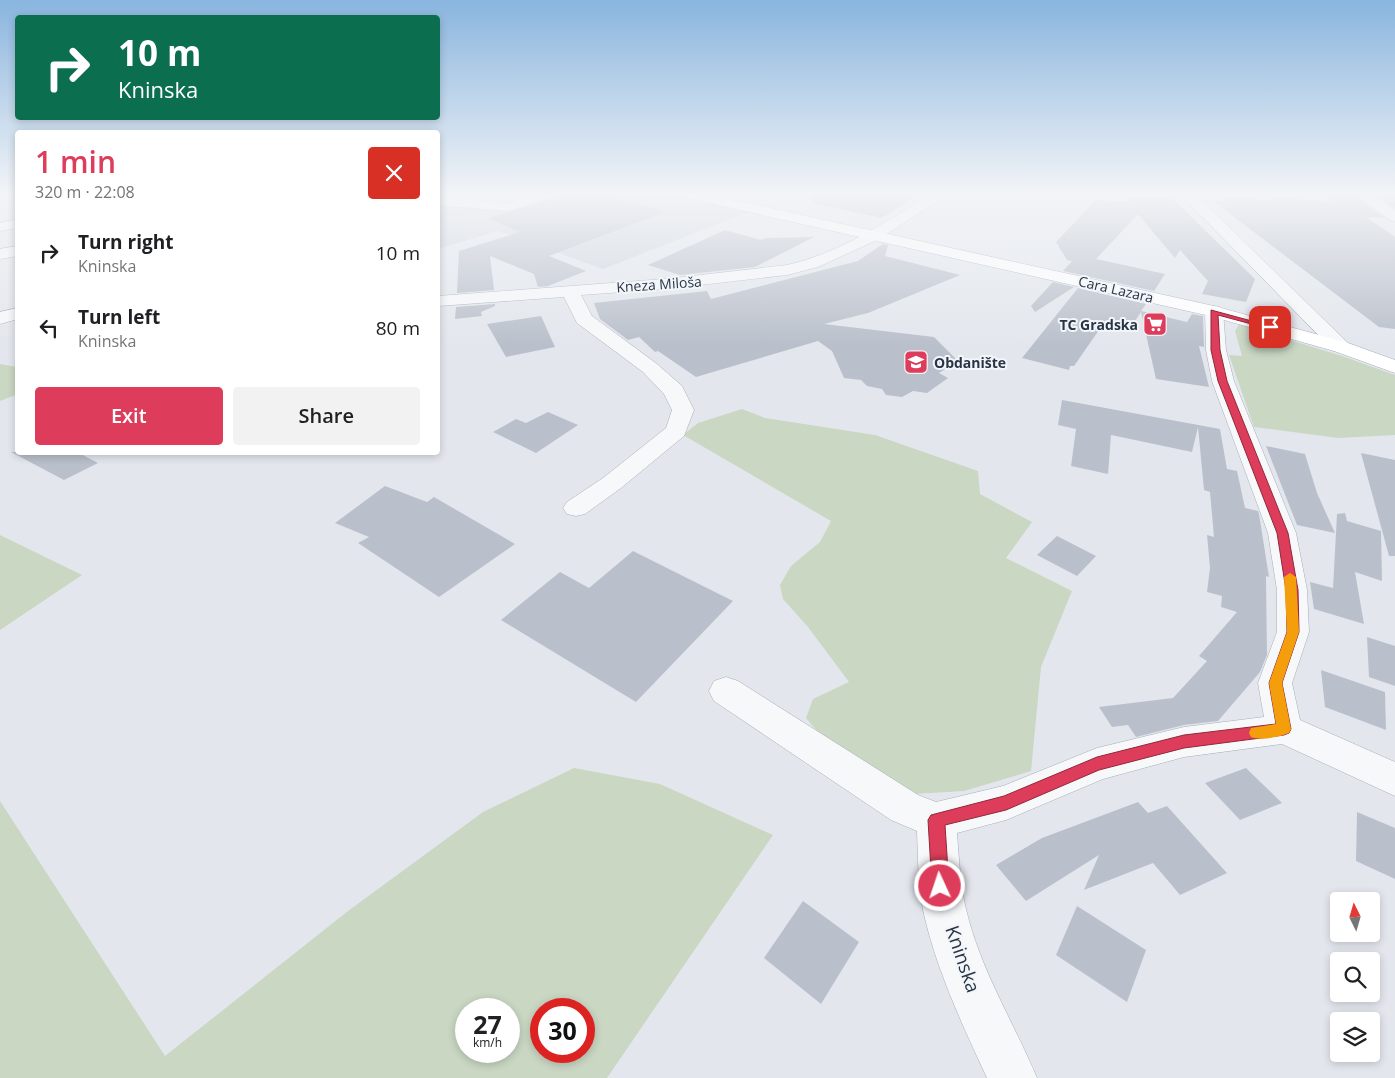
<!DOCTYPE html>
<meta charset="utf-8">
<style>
body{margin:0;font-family:"Open Sans",sans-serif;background:#f2f2f2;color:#202124;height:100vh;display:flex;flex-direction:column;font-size:19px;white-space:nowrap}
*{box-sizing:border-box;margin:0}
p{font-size:16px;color:#757577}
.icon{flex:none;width:28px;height:28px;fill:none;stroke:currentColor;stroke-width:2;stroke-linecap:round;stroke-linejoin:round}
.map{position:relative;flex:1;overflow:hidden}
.panel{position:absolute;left:15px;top:130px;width:425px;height:325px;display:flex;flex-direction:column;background:#fff;border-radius:5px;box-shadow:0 2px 8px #0003}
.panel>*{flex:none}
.hud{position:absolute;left:15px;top:15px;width:425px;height:105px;border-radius:5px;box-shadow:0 2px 8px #0003;background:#0b6e4f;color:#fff;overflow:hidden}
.needle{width:32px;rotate:355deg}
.fabs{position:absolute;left:1330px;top:892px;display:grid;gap:10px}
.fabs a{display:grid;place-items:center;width:50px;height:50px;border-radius:5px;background:#fff;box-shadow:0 2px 8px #0003;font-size:25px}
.speed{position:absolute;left:455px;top:998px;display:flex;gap:10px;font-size:25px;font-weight:700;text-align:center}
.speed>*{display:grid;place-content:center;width:65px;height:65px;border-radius:50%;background:#fff;box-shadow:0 2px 8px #0003;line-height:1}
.speed small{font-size:12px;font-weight:400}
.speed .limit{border:8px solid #d22;background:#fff;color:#111}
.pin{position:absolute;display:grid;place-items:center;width:42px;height:42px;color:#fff;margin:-21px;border-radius:10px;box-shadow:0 2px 8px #0006}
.me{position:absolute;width:55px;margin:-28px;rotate:357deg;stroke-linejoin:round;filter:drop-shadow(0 0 4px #0008)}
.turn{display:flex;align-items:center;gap:18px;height:105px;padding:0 20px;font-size:22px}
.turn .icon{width:65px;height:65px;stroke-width:2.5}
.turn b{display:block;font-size:35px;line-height:42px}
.round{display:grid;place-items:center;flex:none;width:52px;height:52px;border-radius:5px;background:#f2f2f2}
.summary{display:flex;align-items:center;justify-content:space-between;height:85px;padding:0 20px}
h1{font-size:30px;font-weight:600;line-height:38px;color:#dd3d5a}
.primary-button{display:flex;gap:10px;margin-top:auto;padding:10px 20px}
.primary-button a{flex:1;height:58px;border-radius:5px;background:#dd3d5a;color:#fff;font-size:20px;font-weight:600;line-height:58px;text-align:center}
.primary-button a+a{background:#f2f2f2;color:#202124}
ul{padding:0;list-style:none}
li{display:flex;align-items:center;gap:15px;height:75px;padding:0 20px}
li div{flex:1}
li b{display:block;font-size:19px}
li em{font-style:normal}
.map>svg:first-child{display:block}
.built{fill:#d1d6df}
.green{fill:#c9d7c3;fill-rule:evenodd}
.building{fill:#bac0cb}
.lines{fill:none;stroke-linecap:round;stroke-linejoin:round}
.street-casing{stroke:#a7aeb8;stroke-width:1}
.primary-casing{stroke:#a1acba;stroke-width:1}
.street{fill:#f7f8fa;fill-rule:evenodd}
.primary{fill:#fff;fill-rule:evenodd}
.route{fill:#dd3d5a;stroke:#90283a}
.slow{fill:#f59e0b}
.labels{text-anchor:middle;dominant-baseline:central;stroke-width:4;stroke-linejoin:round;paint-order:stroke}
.far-street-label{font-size:14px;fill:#293547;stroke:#f3f6f9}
.far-poi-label{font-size:14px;font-weight:bold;fill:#293547;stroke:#f3f6f9;text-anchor:end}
.near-street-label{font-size:19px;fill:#293547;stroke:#f3f6f9}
</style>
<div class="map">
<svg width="1395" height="1078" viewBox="0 0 1395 1078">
<rect width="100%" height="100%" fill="#e3e7ed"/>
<path class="built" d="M554 194H677L748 212 603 269 498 231 438 249V204L487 208Z"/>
<g class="green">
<path d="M1239 324 1342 356 1395 375V435L1338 438 1254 427 1229 355 1242 356 1235 331Z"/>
<path d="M0 364 17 367 18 394 0 401Z"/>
<path d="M742 409 765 418 875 435 978 471 980 494 1032 522 1006 558 1072 591 1041 667 1031 771 964 791 913 794 822 737 806 718 813 699 849 682 808 627 783 599 780 585 791 566 820 542 831 521 683 435 698 423Z"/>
<path d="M0 535 82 575 0 630Z"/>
<path d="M574 768 660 784 773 835 607 1078H0V801L165 1056 348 911 483 812ZM466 1009H509V1051H466ZM541 1009H584V1051H541Z"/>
</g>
<g class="building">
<path d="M562 194H604L665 212 549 256 586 271 548 286 538 287 534 274 490 256 494 290 457 293 459 251 520 232 488 218 554 199Z"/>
<path d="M813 194H920L882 218 812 203Z"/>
<path d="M1325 194H1353L1384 218 1366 217 1395 237V329L1379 327 1213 201H1227L1223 198 1273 200 1271 198 1334 201Z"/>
<path d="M1374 194H1395V208Z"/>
<path d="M1126 197 1173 199 1255 279 1246 302 1202 294 1208 281 1180 250 1175 258 1138 214 1096 259 1165 274 1154 291 1063 271 1072 261 1067 260 1056 242 1096 200 1130 202Z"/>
<path d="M725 230 761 240 766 238 814 237 755 267 680 275 648 265Z"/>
<path d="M883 244 888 245 885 256 960 275 868 313 824 324 934 337 958 361 939 373 948 378 927 393 913 391 902 397 886 395 882 389 867 386 861 380 844 378 832 351 818 341 696 377 658 351 655 352 639 337 628 340 600 319 594 303 707 291 711 299 858 261Z"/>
<path d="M1053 282 1074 287 1035 312 1031 306Z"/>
<path d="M1078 288 1146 304 1141 311 1187 322 1192 314 1203 316 1204 347 1199 346 1209 387 1156 379 1141 312 1131 327 1106 320 1074 366H1070L1069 370 1022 358Z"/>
<path d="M495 304V306L481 312 482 316 455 319 456 307Z"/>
<path d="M541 316 555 347 506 357 487 324Z"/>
<path d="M1062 400 1220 429 1227 469 1237 471 1245 508 1258 511 1259 514 1269 577 1266 576 1267 655 1260 672 1218 721 1184 725 1136 737 1128 725 1112 727 1099 707 1173 698 1207 661 1199 656 1237 612 1221 607 1222 596 1207 592 1210 568 1207 535 1214 537 1210 492 1204 490 1198 427 1192 452 1111 435 1108 474 1071 466 1076 429 1058 425Z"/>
<path d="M548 412 578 425 536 453 493 432 516 419 526 423Z"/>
<path d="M1266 446 1305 454 1317 493 1335 533 1297 525Z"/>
<path d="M11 452H77L98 463 64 480Z"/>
<path d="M1361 453 1395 460V556H1389Z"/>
<path d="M385 486 427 502 434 497 515 544 439 597 358 543 369 537 335 523Z"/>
<path d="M1345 513 1347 521 1381 531 1382 581 1355 572 1364 624 1314 609 1310 582 1333 588 1337 514Z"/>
<path d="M1057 536 1096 556 1077 576 1037 555Z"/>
<path d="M633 551 733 601 636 702 501 620 560 572 589 588Z"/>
<path d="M1367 637 1395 646V686L1369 677Z"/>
<path d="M1321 670 1385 692 1386 730 1325 707Z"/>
<path d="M1246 768 1282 803 1240 820 1205 783Z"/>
<path d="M1138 802 1148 813 1167 806 1227 873 1180 895 1153 863 1084 890 1099 855 1026 901 996 865 1042 838Z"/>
<path d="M1357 812 1395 828V879L1356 861Z"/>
<path d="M803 901 859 942 821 1004 764 958Z"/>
<path d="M1077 906 1146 950 1127 1002 1056 955Z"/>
</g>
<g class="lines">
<g class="street-casing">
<g id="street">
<path d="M534 194H555L553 197 508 211 438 205V197L507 203Z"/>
<path d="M932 194H948L879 239 818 267 787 275 665 289 581 295 592 316 657 364 682 386 694 410 684 436 621 488 585 514 576 516 567 514 563 508 567 502 603 478 666 428 672 410 664 394 643 372 577 323 564 297 438 306V296L665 279 787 265C840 253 886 222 932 194Z"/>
<path d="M1180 194H1195L1348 343 1351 347 1348 351H1334Z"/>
<path d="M1355 194H1371L1395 210V221L1390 220Z"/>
<path d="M18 219V228L0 231V223Z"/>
<path d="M18 246V256L0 259V249Z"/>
<path d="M1214 306 1220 307 1223 311 1226 350 1234 381 1296 533 1307 590 1309 632 1292 683 1300 720 1395 762V796L1282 744 1184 757 1103 779 1006 820 957 833C959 858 960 884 966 909 980 969 1013 1021 1037 1078H987C962 1024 936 969 923 910 918 884 918 858 917 831L891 820 714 701 709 691 714 681 726 677 738 681 918 795 936 802 1003 786 1097 748 1184 727 1264 717 1258 683 1277 632V590L1268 533 1212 381 1206 350 1205 311 1208 307Z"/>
<path d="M18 308V319L0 324V312Z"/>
</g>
</g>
<g class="primary-casing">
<path id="primary" d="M680 194H706L1214 306 1348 343 1395 360V373L1334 351 1210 316 687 198Z"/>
</g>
<use href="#street" class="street"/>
<use href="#primary" class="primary"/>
</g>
<linearGradient id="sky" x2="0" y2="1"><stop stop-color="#89b5de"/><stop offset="0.56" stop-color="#f2f4f7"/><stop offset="1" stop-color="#f2f4f7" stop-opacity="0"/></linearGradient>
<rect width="1395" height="345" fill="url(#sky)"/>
<path class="route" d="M1211 310 1274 327 1270 329 1218 315 1220 350 1227 381 1288 533 1298 590 1299 632 1282 683 1291 729 1289 733 1284 735 1184 748 1099 770 1006 810 945 825 949 886 946 892 940 894 934 892 932 886 928 820 931 815 1004 796 1097 757 1184 735 1276 724 1269 683 1287 632 1286 590 1277 533 1218 381 1211 350Z"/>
<path class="slow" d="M1290 573 1296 577 1299 632 1282 683 1291 729 1289 733C1279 737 1261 741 1251 737L1249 733 1251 728 1276 724 1269 683 1287 632 1284 577Z"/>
<defs>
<g id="supermarket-square" transform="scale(1.25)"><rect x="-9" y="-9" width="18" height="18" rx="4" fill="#dd3d5a" stroke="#f3f6f9"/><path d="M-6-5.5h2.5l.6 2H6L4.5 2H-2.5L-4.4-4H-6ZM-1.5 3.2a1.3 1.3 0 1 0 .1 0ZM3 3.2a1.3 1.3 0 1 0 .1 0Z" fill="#fff"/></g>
<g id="school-square" transform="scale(1.25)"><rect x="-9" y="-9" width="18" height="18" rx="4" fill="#dd3d5a" stroke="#f3f6f9"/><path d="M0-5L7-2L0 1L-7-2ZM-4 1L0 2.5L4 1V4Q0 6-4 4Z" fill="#fff"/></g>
</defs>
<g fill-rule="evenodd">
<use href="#supermarket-square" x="1155" y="324"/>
<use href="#school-square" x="916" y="362"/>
</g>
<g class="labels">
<g class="far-street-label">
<text transform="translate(659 284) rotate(-4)">Kneza Miloša</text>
<text transform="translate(1116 289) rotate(13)">Cara Lazara</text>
</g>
<g class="far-poi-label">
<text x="1138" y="324">TC Gradska</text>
<text x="934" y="362" text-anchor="start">Obdanište</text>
</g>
<g class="near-street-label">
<text transform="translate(963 959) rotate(71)">Kninska</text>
</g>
</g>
</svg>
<div class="fabs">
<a><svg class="needle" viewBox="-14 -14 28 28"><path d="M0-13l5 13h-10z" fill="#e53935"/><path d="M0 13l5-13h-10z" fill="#757577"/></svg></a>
<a><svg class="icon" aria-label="search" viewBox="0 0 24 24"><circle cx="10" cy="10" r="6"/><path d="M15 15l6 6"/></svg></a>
<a><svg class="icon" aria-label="layers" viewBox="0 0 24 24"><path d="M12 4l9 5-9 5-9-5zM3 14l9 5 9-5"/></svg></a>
</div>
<div class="speed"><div>27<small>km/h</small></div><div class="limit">30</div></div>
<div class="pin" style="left:1270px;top:327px;background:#d93025"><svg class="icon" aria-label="arrive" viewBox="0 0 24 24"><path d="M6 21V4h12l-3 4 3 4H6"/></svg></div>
<svg class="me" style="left:940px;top:886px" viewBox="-20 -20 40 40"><circle r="17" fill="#dd3d5a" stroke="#fff" stroke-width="3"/><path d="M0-11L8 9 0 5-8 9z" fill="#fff"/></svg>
<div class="hud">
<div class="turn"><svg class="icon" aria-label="right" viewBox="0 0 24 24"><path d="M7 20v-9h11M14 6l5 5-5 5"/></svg><div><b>10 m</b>Kninska</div></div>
</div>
<section class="panel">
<div class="summary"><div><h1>1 min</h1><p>320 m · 22:08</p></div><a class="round" style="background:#d93025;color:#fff"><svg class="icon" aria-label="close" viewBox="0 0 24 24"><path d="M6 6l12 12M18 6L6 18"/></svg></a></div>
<ul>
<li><svg class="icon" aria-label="right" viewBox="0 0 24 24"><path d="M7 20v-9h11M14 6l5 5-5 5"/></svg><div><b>Turn right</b><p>Kninska</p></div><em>10 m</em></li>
<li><svg class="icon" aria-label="left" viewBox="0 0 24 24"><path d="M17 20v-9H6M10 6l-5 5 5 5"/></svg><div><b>Turn left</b><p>Kninska</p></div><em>80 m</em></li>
</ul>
<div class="primary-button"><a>Exit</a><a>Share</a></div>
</section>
</div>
